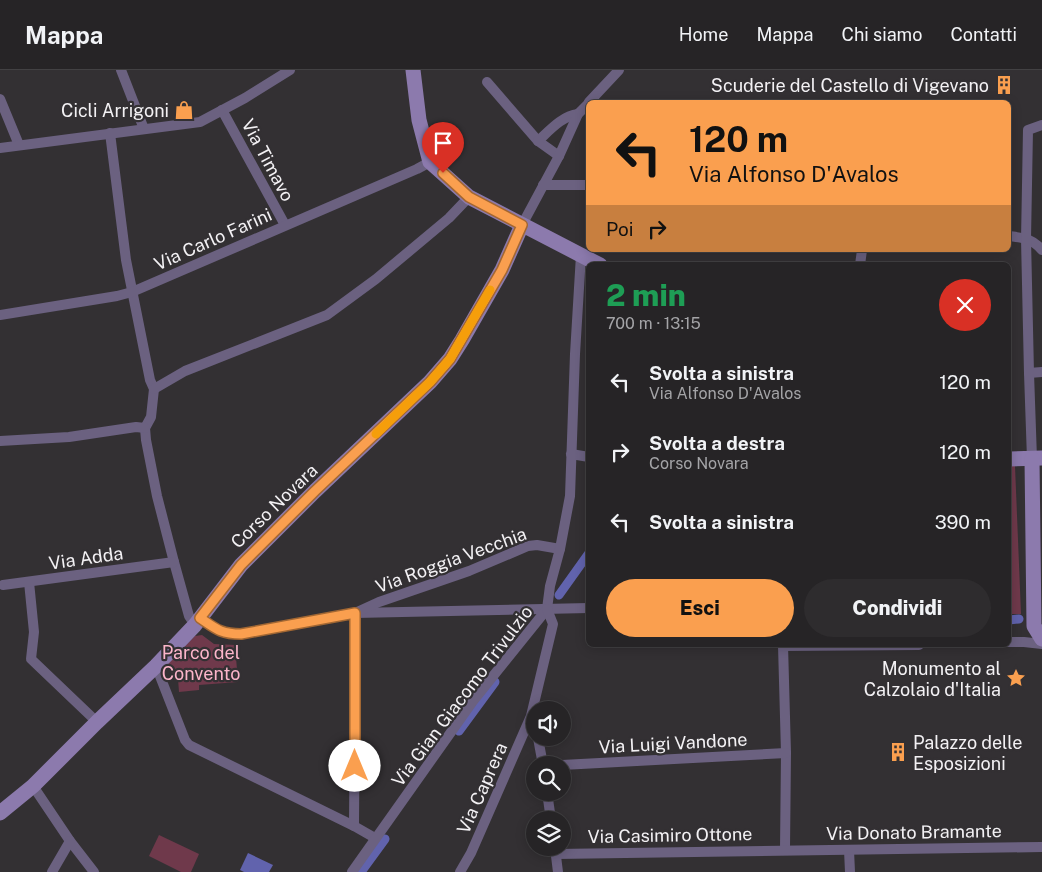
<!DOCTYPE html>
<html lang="it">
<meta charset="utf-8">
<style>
body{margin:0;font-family:"Public Sans",sans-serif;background:#2e2c2e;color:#f1f3f6;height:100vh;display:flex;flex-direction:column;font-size:19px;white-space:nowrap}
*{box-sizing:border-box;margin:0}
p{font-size:16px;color:#a4a4a7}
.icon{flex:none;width:28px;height:28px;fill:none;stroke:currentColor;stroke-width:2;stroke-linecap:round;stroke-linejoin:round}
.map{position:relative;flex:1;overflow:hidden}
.sheet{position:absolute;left:586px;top:192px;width:425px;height:385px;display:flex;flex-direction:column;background:#262426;border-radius:8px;box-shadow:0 2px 12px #0003,0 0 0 1px #424143}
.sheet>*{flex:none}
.hud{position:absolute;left:586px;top:30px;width:425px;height:152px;border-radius:8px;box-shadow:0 2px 12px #0003,0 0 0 1px #424143;background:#fa9f4f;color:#111;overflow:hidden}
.tools{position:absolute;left:526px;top:631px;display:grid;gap:10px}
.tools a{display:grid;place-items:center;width:45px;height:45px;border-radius:50%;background:#262426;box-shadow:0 2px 12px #0003,0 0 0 1px #424143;font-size:25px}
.pin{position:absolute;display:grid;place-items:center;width:42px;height:42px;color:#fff;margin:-51px -21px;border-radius:50% 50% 50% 0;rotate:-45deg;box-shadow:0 0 5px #0007}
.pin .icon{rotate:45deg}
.me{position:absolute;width:55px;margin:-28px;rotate:0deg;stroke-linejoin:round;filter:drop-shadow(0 0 4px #0008)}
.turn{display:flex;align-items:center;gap:18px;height:105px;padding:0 20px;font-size:22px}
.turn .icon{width:65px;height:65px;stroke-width:2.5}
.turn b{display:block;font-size:35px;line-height:42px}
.then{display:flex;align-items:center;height:48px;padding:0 20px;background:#0003;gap:10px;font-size:19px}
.round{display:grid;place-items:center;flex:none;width:52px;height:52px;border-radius:26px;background:#2e2c2e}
.summary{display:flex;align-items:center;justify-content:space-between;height:85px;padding:0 20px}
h1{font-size:30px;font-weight:800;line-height:38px;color:#1e9e55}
.cta{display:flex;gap:10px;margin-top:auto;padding:10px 20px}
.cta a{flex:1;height:58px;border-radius:30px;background:#fa9f4f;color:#111;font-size:20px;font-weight:800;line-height:58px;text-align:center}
.cta a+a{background:#2e2c2e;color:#f1f3f6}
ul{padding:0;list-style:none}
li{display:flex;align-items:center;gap:15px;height:70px;padding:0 20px}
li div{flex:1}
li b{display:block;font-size:19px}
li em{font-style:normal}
header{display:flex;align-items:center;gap:30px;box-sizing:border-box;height:70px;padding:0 25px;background:#262426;border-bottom:1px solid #424143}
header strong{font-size:24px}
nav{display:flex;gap:28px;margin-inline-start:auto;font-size:18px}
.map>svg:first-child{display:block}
.green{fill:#6f394b}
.water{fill:#6163ad}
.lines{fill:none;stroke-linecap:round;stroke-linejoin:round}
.canal{stroke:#6163ad;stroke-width:9}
.street{stroke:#6b6180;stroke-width:10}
.secondary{stroke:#8c7aad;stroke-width:15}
.route-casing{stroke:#a26733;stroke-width:12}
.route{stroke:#fa9f4f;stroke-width:9}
.slow{stroke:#f59e0b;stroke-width:9}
.labels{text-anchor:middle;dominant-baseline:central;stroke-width:4.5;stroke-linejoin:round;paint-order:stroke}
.poi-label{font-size:18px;fill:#f3f1f4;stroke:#333033;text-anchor:end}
.street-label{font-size:18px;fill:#f3f1f4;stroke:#333033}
.park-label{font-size:18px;fill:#fcb5ca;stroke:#333033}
</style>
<header>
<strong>Mappa</strong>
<nav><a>Home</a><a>Mappa</a><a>Chi siamo</a><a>Contatti</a></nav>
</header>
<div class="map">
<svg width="1042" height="802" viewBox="0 0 1042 802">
<rect width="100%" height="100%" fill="#333033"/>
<g class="green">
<path d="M1009 396H1015L1021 544H1009Z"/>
<path d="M202 565 214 574 235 575 238 612 199 615V620L179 622 178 609 174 607 169 598 165 597 195 566Z"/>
<path d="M159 765 199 784 191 802H181L149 786Z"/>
</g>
<path class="water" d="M248 783 273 795 269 802H244L240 800Z"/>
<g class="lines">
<g class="canal">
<path d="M559 525 589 483"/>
<path d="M1009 550 1019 549"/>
<path d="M459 661 495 612"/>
<path d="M361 802 385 769"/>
</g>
<g class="street">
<path d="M121 0 144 59"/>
<path d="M487 12 538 71 559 86"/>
<path d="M0 29 19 75"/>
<path d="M589 32 619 0"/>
<path d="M222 40 285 155"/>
<path d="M110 63 126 190 150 310 154 319 151 347 145 358 146 370 157 426 174 492 189 546 195 555"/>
<path d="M538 71C550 60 562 46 578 44"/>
<path d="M0 78 200 52 245 28 290 0"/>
<path d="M543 115H589"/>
<path d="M522 155 559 86 578 44 589 33"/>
<path d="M1009 166C1023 168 1032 168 1042 180"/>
<path d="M860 195 862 180"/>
<path d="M0 245 117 226 132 222 417 99 430 92"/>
<path d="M1029 303 1042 302"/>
<path d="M154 319 185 301 327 245 376 209 449 148 469 127"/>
<path d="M0 371 69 367 136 357 145 358"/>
<path d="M571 384 589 387"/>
<path d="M1032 389 1029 303 1026 169 1028 60 1042 55"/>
<path d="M29 512 34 562 31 589 97 652"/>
<path d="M3 515 174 492"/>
<path d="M200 548C215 559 221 564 241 564L355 543 589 538"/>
<path d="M1009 572H1024L1042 574"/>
<path d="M783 575 786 683 785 779"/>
<path d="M783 576 919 575"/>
<path d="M156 596 185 670 189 675 354 756"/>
<path d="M538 668 543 695"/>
<path d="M562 695 786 683"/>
<path d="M33 716 70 771 94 802"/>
<path d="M547 722 551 750"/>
<path d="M375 768 354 756 355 617V543L379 532 469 501 528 476 537 475 560 479"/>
<path d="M555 778 558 802"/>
<path d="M849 780 850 802"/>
<path d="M556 784 1042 777"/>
<path d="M52 802 70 771"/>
<path d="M352 802 473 631 547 539 550 516 560 479 570 426 575 284 581 185"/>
<path d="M460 802 471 783 531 646 553 554 547 539"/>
</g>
<g class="secondary">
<path d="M413 0 419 50 430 92 469 127 600 195"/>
<path d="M1009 389 1042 388"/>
<path d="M1032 389 1034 556 1042 569"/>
<path d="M0 743 33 716 97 652 156 596 195 555 241 495 315 421 430 312 450 289 462 270 502 200 522 155"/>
</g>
</g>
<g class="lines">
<g class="route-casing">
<path id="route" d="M355 696V543L241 564C221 564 216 559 200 548L241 495 315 421 430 312 450 289 502 200 522 155 469 127 443 103"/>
</g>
<use href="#route" class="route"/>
<path class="slow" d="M376 364 430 312 450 289 490 220"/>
</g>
<defs>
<g id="building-bare" transform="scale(1.5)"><path d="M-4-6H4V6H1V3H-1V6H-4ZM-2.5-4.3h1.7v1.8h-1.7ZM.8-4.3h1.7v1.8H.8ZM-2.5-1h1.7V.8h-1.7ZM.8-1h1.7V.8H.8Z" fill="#fa9f4f" stroke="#333033" stroke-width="2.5" paint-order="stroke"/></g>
<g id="shop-bare" transform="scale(1.5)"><path d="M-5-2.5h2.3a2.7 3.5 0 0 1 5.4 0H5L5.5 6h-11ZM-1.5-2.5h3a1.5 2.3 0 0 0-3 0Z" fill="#fa9f4f" stroke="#333033" stroke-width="2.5" paint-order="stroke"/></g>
<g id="sight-bare" transform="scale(1.5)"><path d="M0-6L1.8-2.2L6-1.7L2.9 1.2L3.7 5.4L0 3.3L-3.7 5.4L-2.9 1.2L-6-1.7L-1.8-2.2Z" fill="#fa9f4f" stroke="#333033" stroke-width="2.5" paint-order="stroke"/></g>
</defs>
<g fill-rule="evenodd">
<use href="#building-bare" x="1004" y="15"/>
<use href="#shop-bare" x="184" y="40"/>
<use href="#sight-bare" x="1016" y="608"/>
<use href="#building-bare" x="898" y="682"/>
</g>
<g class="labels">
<g class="poi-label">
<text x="989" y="15">Scuderie del Castello di Vigevano</text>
<text x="169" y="40">Cicli Arrigoni</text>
<text x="1001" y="598">Monumento al<tspan x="1001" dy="21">Calzolaio d'Italia</tspan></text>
<text x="913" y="672" text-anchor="start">Palazzo delle<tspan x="913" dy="21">Esposizioni</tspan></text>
</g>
<g class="street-label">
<text transform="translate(268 90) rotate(62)">Via Timavo</text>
<text transform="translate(213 169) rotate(-24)">Via Carlo Farini</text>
<text transform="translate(274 436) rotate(-44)">Corso Novara</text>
<text transform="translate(86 488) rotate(-8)">Via Adda</text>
<text transform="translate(451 490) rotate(-20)">Via Roggia Vecchia</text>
<text transform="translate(462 626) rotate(-53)">Via Gian Giacomo Trivulzio</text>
<text transform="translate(673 673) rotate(-3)">Via Luigi Vandone</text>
<text transform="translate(482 718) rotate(-66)">Via Caprera</text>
<text transform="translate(914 762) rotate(-1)">Via Donato Bramante</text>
<text transform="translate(670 765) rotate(-1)">Via Casimiro Ottone</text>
</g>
<g class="park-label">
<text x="201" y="582">Parco del<tspan x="201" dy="21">Convento</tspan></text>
</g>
</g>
</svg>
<div class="tools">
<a><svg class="icon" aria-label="sound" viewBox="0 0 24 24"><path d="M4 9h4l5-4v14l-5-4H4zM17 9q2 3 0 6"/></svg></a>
<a><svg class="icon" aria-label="search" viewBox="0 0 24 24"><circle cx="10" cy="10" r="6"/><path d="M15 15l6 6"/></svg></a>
<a><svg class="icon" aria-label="layers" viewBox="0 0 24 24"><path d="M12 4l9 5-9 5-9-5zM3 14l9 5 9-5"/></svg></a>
</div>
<div class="pin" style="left:443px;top:103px;background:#d93025"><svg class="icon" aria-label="arrive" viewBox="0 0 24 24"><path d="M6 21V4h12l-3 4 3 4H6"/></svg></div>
<svg class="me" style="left:355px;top:696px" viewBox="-20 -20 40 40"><circle r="19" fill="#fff"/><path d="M0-13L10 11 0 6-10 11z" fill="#fa9f4f"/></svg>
<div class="hud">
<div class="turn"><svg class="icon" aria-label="left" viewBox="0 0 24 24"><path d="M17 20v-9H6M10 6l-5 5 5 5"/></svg><div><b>120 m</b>Via Alfonso D'Avalos</div></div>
<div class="then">Poi<svg class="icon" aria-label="right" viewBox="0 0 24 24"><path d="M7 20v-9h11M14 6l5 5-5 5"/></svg></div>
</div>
<section class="sheet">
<div class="summary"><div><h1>2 min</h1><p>700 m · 13:15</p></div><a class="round" style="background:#d93025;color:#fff"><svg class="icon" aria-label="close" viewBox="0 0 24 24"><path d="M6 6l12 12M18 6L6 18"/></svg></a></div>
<ul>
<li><svg class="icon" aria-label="left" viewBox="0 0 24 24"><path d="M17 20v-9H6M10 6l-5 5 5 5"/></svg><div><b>Svolta a sinistra</b><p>Via Alfonso D'Avalos</p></div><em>120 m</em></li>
<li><svg class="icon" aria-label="right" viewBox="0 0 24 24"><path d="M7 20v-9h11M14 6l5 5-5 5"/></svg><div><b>Svolta a destra</b><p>Corso Novara</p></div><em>120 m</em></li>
<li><svg class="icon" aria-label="left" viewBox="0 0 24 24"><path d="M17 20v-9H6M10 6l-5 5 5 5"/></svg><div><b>Svolta a sinistra</b></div><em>390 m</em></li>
</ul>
<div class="cta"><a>Esci</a><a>Condividi</a></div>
</section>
</div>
